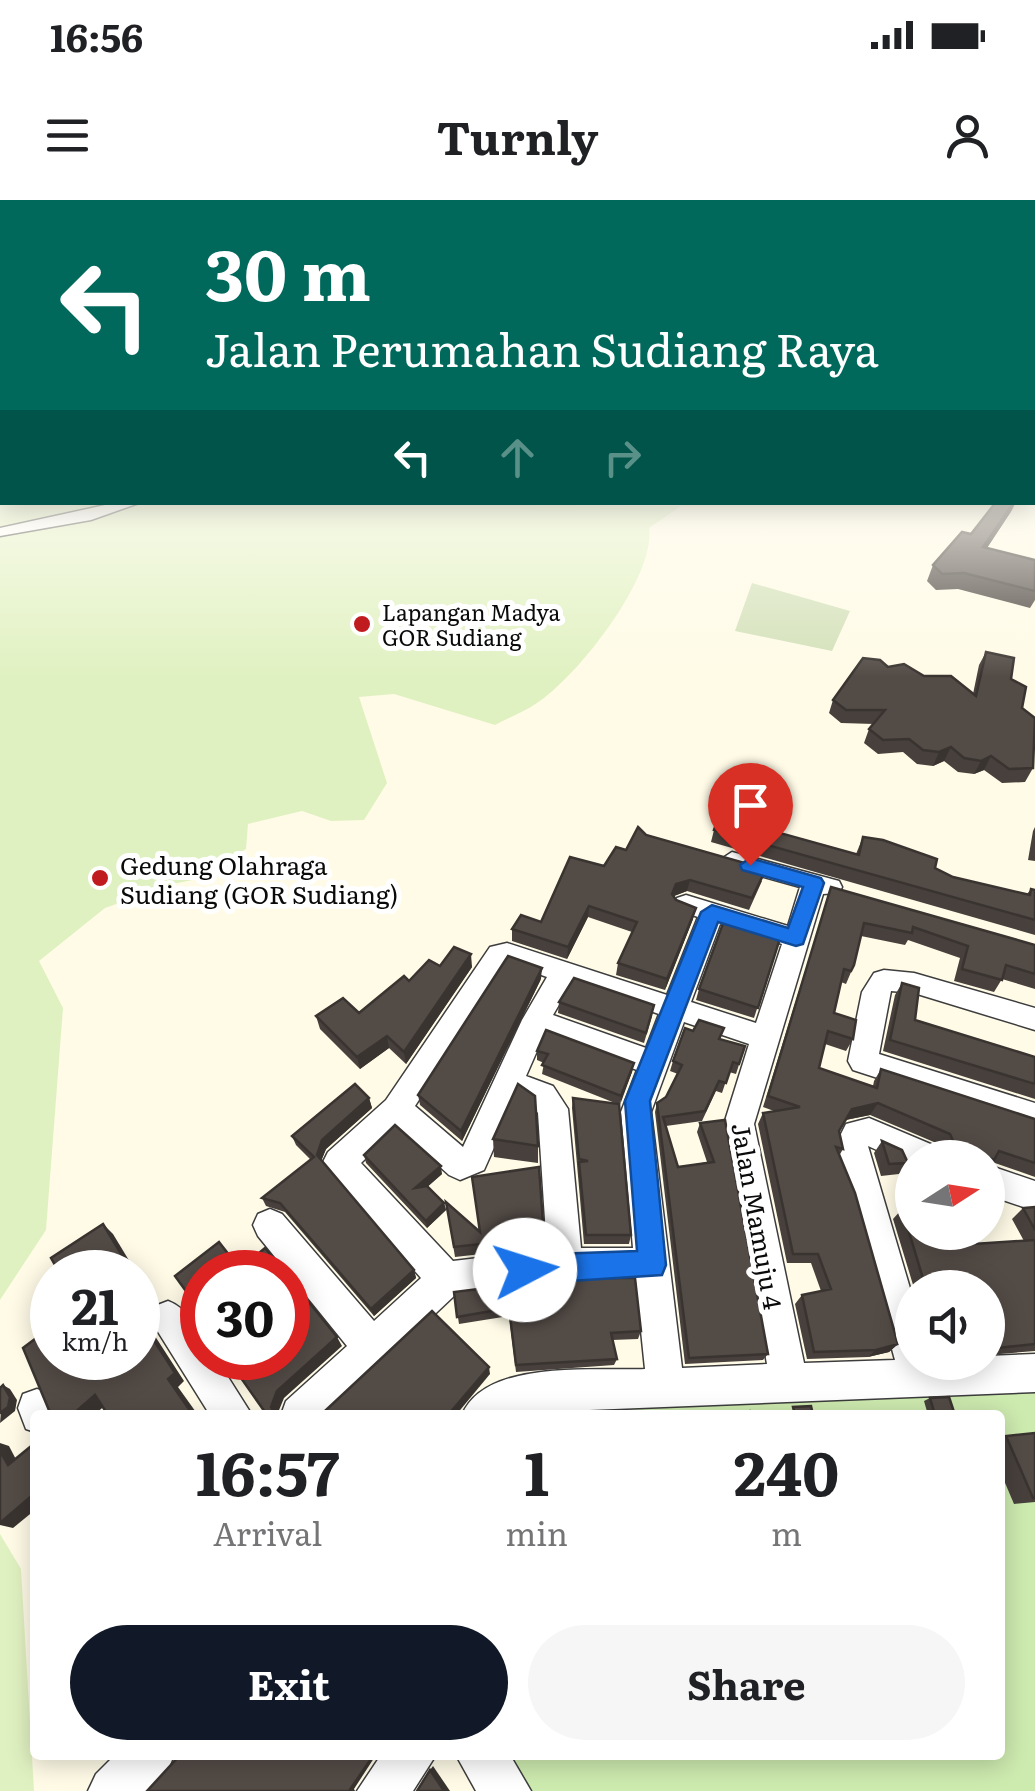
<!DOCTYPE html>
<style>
body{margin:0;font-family:Literata,serif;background:#f6f6f6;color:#202124;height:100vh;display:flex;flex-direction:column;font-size:38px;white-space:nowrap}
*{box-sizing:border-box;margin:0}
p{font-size:32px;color:#757577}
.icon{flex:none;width:55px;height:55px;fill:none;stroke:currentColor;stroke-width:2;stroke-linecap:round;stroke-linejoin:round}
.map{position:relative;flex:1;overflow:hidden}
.sheet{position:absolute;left:30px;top:1210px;width:975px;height:350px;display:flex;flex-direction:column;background:#fff;border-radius:10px;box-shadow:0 5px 25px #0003}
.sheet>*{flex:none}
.guide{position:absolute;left:0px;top:0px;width:1035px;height:305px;box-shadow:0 5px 25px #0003;background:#00695c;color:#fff;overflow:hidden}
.needle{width:65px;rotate:78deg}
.tools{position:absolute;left:895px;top:940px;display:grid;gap:20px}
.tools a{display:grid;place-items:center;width:110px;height:110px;border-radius:50%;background:#fff;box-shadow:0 5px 25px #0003;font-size:50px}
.speed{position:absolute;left:30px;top:1050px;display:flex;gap:20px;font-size:50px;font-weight:700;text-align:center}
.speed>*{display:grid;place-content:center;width:130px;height:130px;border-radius:50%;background:#fff;box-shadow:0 5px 25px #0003;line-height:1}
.speed small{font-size:25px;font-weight:400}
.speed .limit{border:15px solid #d22;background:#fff;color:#111}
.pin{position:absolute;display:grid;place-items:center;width:85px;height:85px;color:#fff;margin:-102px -42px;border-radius:50% 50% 50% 0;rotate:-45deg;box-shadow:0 0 10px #0007}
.pin .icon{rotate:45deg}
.me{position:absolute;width:110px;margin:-55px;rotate:85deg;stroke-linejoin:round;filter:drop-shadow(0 0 8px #0008)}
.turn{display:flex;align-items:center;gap:35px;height:210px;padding:0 40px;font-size:45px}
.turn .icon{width:130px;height:130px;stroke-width:2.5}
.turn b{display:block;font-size:70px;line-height:85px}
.lanes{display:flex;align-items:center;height:95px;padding:0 40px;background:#0003;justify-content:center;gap:50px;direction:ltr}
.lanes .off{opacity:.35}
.eta{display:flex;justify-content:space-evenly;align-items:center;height:170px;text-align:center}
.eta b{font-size:60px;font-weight:700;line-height:70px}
.primary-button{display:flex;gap:20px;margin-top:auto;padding:20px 40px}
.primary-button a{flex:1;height:115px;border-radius:60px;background:#111827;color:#fff;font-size:40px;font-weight:700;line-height:115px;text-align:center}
.primary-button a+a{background:#f6f6f6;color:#202124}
.status{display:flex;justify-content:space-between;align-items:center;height:70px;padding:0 50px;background:#fff;direction:ltr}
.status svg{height:28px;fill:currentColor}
header{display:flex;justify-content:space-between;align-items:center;height:130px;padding:0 40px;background:#fff;font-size:45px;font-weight:700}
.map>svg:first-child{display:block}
.green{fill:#cdeaaf}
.cemetery{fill:#d2e0b8}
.pitch{fill:#e0f1c1}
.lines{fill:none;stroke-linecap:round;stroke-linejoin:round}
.minor-casing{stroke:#3d3d3d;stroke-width:3}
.minor{fill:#fff;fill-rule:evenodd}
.wall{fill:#47403c}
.shaded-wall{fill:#3a3431}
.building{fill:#534b46;stroke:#3a3431;stroke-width:2.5}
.route{fill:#1a73e8;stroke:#114b97;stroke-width:2.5}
.poi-dot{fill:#c01c20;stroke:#fff;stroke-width:4}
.labels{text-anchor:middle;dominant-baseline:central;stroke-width:10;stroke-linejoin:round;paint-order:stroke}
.far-poi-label{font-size:22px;fill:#0a0a0a;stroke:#fff;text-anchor:start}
.poi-label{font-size:25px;fill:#0a0a0a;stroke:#fff;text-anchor:start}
.street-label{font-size:25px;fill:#0a0a0a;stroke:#fff}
</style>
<div class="status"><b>16:56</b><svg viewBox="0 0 49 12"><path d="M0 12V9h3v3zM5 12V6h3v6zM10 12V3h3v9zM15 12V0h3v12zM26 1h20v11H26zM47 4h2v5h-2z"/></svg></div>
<header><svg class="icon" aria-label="menu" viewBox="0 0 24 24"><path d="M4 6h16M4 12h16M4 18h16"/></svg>Turnly<svg class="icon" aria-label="person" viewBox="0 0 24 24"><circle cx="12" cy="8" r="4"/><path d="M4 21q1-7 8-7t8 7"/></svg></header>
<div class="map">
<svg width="1035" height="1591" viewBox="0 0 1035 1591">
<rect width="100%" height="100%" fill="#fffbe7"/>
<path class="green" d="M1035 1173V1591H506L480 1555H1000V1215H481L490 1206Z"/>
<path class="cemetery" d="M752 383 850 411 832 451 735 431Z"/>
<g class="pitch">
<path d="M0 255 2 302 681 306 649 328C656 377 577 477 537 503 524 512 508 518 495 525L394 494 359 497 387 583 364 620 331 621 302 611 248 624 246 649 226 662V673L173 684 105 708 39 761 63 808 46 1030 0 1100Z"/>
<path d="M0 1334 21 1369 34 1591H0Z"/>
</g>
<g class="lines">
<g class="minor-casing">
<g id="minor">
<path d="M119 302H142L91 320 0 336V328Z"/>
<path d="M732 652 839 681 842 687 839 693 823 694 754 924 804 1163 895 1160 836 944 846 924 869 918 940 948 945 958H912V966L868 946 912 1095V1162H988V1156L1035 1154V1192L462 1215C485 1159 593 1171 645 1169L636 1082H565L454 1096 328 1215H281L286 1201 347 1146 258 1036 253 1025 258 1014 270 1009 282 1014 374 1121 421 1078 328 972 323 962 328 952 386 900 490 747 507 743 667 795 698 717 677 710 673 704 677 698 686 695 788 726 800 687 724 666 720 660ZM720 724 782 744 756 823 691 802ZM507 763 547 777 522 820 463 947 415 906ZM571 784 659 814 646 848 553 815ZM684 822 749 844 724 924 767 1164 682 1168 651 912ZM544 835 637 870 621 912 633 1048H581L568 909 553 886 526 876ZM516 898 531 904 538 913 547 1050 453 1061 361 963 397 928 449 975 460 980 484 970Z"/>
<path d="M884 770 914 773 1035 808V830L914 793 891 791 879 854 1035 903V929L853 870 848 861 862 792 874 773Z"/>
<path d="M988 965 1035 981V1011L988 995Z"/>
<path d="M168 1101C191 1110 202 1134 202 1158H216L252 1215H210L150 1119 155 1106Z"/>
<path d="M37 1189 51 1194 59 1215H35V1232L26 1229 18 1208 23 1194Z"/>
<path d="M115 1555H174L167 1572 148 1591H88L96 1574Z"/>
<path d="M381 1555H436L413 1591H357Z"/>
<path d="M456 1555H510L531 1591H476Z"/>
</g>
</g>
<use href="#minor" class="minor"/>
</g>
<g class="wall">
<path d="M1012 310 987 348 1035 360V400L1030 408 958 389 936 390 927 381 933 365 971 334Z"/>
<path d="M986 452 1022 508 1033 568 1025 582 1002 583 984 570 974 574 958 572 944 561 933 566 917 564 903 552 878 554 864 543 869 529 874 524 841 523 829 513 833 500 888 467 924 476 973 494 979 465Z"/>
<path d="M1035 627V661L1028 660 1033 631Z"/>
<path d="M714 630 856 654 863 637 953 677 1027 694 1031 689 1035 690V735L711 642Z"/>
<path d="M646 635 762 681 749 710 687 691 674 696 693 719 665 790 616 775 618 763 632 732 588 717 567 759 512 741V729L541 722 604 666Z"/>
<path d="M831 687 1035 745V789L1002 779 994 792 954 781 960 758 908 740 905 745 861 736 854 765 846 784 841 782 834 813 853 839 846 851 825 844 819 868 873 886 874 881 881 869 1035 919V977L992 962 988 967V958H947L941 945 870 915 846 920 839 931 843 949 839 956 898 1144 889 1152 868 1157 807 1159 795 1104 802 1095 821 1091 811 1063H787L758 924 763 913 774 911 763 907Z"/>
<path d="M781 735 754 818 696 800 699 789Z"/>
<path d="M440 766 472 767 406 864 389 848 360 869 320 829 316 816 359 813 409 781Z"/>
<path d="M541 779 462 941 420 905 418 895Z"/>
<path d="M902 783 915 820 1035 857V899L883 851 895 795Z"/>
<path d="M559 802 652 816 644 843 558 813Z"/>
<path d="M720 839 745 846 736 874 729 872 722 893 716 891 702 921 666 926 678 967 707 962 697 932 700 923 725 920 768 1154 763 1160 685 1164 655 912 657 903 666 897 678 874 670 871 673 861Z"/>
<path d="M537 851 634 863 632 872 619 905 631 1035 629 1044H584L572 908 573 898 615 903 542 874 544 863 537 860Z"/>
<path d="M369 898 372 908 326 949 321 961 414 1070 416 1078 374 1116 285 1012 266 1006 262 998 311 960 296 945 292 936Z"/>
<path d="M493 939 538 946V963L494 957Z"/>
<path d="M882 941 908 963 899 974 881 976 874 953Z"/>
<path d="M364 955 442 974 427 987 444 1003 446 1010 427 1028 366 963Z"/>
<path d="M446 1002 479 1031 544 1037 543 1047 455 1057Z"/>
<path d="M1035 1007V1151L988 1155V1088H914L893 1019 902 1009 973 1044 1024 1041 1012 1019 1023 1008Z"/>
<path d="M454 1092 641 1131 638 1139 612 1140 617 1159 614 1165 516 1172 509 1116 459 1124Z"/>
<path d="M930 1198 955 1215H928L924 1201Z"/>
<path d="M1035 1233V1302L1014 1304 1000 1271V1239L1006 1236Z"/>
</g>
<g class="shaded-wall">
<path d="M1014 302H1016L1012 310 977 363 983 347Z"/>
<path d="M951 547 944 561 933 566 939 552Z"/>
<path d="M991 556 984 570 974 574 981 561Z"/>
<path d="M690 680 687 691 674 696 672 694 676 684Z"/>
<path d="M589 706 588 717 567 759 568 747Z"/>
<path d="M696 708 693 719 665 790 667 779Z"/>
<path d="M471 754 472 767 406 864 404 852Z"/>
<path d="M542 768 541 779 462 941 461 931Z"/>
<path d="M387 836 389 848 360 869 357 857Z"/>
<path d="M634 863 632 872 620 905 621 896Z"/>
<path d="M369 898 372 908 326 949 320 964 317 955 322 940Z"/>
<path d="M878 903 870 915 845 920 852 909Z"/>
<path d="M441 966 442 974 417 996 415 988Z"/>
<path d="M444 1003 446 1010 427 1028 426 1021Z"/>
<path d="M103 1024 113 1034 136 1072H121Z"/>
<path d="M414 1070 416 1078 374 1116 371 1109Z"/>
<path d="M138 1112 142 1116 184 1181 178 1187 198 1215H193L168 1179 138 1116Z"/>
<path d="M337 1137 342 1146 284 1198 277 1215 271 1207 277 1191Z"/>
<path d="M898 1144 889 1152 868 1157 876 1150Z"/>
<path d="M489 1167 490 1174 456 1215H448Z"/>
<path d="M3 1185 10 1189 17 1200 15 1211 0 1223Z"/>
<path d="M95 1195 108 1203 94 1215H72Z"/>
<path d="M0 1243 9 1246 22 1271 8 1265 0 1251Z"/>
<path d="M35 1293V1310L13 1328 0 1325V1323Z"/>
<path d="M376 1555 354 1589 355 1591H349L373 1556Z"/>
<path d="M433 1566 450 1591H444L430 1570Z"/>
</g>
<g class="building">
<path d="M996 302H1014L983 347 1035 360V391L964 373 942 374 933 365 962 332 971 334Z"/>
<path d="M986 452 1014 458 1011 479 1026 487 1022 508 1035 518 1033 568 1009 569 991 556 981 561 964 558 951 547 939 552 923 550 909 539 883 540 869 529 885 510H846L833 500 863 458 880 460 888 467 904 464 924 476H951L976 496Z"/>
<path d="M719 616 859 655 863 637 883 640 937 659 935 668 953 677 1030 695 1031 689 1035 690V720L714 630Z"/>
<path d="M638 627 646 635 766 669 752 698 690 680 676 684 672 694 676 700 696 708 667 779 618 763 637 722 589 706 568 747 512 729 521 715 541 722 570 657 604 666 616 647 626 650Z"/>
<path d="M831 687 1035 745V774L1006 765 1002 780 962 769 968 746 913 727 912 733 864 723 854 765 851 771 844 769 834 813 856 820 853 839 828 831 819 868 877 888 881 869 1035 919V963L999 951 994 960 984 956V958H976L957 950 950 934 878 903 852 909 839 931 843 949 836 947 855 993 898 1144 876 1150 814 1152 802 1095 831 1089 818 1054H793L763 913 800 907 768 896Z"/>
<path d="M725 718 781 735 758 808 699 789Z"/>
<path d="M454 747 471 754 404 852 387 836 357 857 316 816 343 798 359 813 404 776 409 781 429 760 440 766Z"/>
<path d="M508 756 542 768 461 931 418 895Z"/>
<path d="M574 778 654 805 646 833 559 802Z"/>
<path d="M902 783 919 788 915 820 1035 857V884L890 840Z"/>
<path d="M699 820 724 828 719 839 745 846 739 864 733 862 726 883 719 881 705 911 663 917 678 967 714 962 700 923 725 920 768 1154 689 1158 657 903 666 897 682 865 673 861 685 828 693 831Z"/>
<path d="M546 830 634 863 621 896 542 865 548 854 537 851Z"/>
<path d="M355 884 369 898 322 940 317 955 414 1070 371 1109 280 1003 262 998 314 957 292 936Z"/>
<path d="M518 884 535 896 538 946 493 939Z"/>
<path d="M573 898 619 904 631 1035H586L579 962 588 961 579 959Z"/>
<path d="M395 925 441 966 415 988 427 986 444 1003 426 1021 364 955Z"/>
<path d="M882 941 902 950 908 963 889 964Z"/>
<path d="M539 967 544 1037 454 1047 446 1002 480 1032 472 977Z"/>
<path d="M912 1007V1032H968L973 1044 1035 1040V1144L988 1149V1088H932L930 1084 925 1085 902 1009Z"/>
<path d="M1035 1007V1030L1023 1008Z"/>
<path d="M103 1024 129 1067 121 1072H59L51 1058Z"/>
<path d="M219 1042 240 1069 265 1048 285 1072H202V1132L188 1112 196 1105 175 1076Z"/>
<path d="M288 1076 337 1137 277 1191 271 1207 274 1212 325 1211 432 1111 489 1167 448 1215H267L227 1158H288Z"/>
<path d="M566 1078H635L641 1131 611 1133 617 1159 516 1165 509 1108 457 1117 454 1092Z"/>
<path d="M138 1116 175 1173 168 1179 193 1215H108L95 1195 72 1215H51L23 1148 51 1127 52 1158H138Z"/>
<path d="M3 1185 10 1197 8 1207 0 1213V1188Z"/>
<path d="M949 1197 955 1215H935L930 1198Z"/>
<path d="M811 1206 813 1215H795L793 1207Z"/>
<path d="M750 1211 751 1215 720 1214Z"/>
<path d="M1035 1233V1298H1033L1006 1236Z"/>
<path d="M35 1243V1293L0 1323V1251L8 1265Z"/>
<path d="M180 1555H388L373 1556 349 1591H147Z"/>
<path d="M430 1570 444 1591H417Z"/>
</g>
<linearGradient id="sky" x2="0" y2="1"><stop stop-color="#8ec3ef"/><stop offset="0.53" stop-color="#fffdf4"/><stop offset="1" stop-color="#fffdf4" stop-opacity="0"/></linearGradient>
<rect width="1035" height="477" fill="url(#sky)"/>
<path class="route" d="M750 658 821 678 824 683 803 744 796 746 718 722 650 901 666 1065 662 1075 525 1084 515 1080 511 1070 515 1060 525 1055 637 1051 625 901 701 712 712 705 788 728 803 687 742 670 740 665Z"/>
<g class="poi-dot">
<circle cx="362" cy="424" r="10"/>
<circle cx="100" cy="678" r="10"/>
</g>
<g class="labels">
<g class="far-poi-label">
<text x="382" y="411">Lapangan Madya<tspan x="382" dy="25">GOR Sudiang</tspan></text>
</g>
<g class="poi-label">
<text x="120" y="664">Gedung Olahraga<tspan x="120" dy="29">Sudiang (GOR Sudiang)</tspan></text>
</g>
<g class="street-label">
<text transform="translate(758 1016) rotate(80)">Jalan Mamuju 4</text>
</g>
</g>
</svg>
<div class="tools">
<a><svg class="needle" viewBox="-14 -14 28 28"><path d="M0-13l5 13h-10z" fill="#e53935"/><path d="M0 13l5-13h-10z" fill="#757577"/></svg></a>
<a><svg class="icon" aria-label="sound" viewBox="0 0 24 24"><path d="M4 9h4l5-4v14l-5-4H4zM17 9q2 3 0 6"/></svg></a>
</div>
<div class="speed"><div>21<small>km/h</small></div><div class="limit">30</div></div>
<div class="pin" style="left:750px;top:665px;background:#d93025"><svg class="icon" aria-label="arrive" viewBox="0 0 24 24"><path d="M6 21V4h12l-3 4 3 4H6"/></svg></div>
<svg class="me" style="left:525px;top:1070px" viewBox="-20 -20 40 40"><circle r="19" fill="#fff"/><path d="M0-13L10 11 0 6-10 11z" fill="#1a73e8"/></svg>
<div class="guide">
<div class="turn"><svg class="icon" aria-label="left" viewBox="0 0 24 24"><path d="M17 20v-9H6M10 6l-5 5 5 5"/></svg><div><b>30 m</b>Jalan Perumahan Sudiang Raya</div></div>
<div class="lanes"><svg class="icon" aria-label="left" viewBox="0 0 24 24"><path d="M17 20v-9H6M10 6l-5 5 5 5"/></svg><svg class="icon off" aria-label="ahead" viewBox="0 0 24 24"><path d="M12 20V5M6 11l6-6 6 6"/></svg><svg class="icon off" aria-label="right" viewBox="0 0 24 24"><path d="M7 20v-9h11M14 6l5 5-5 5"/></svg></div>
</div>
<section class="sheet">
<div class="eta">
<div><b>16:57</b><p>Arrival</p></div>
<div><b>1</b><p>min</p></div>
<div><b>240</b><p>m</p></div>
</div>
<div class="primary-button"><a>Exit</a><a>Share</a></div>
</section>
</div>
